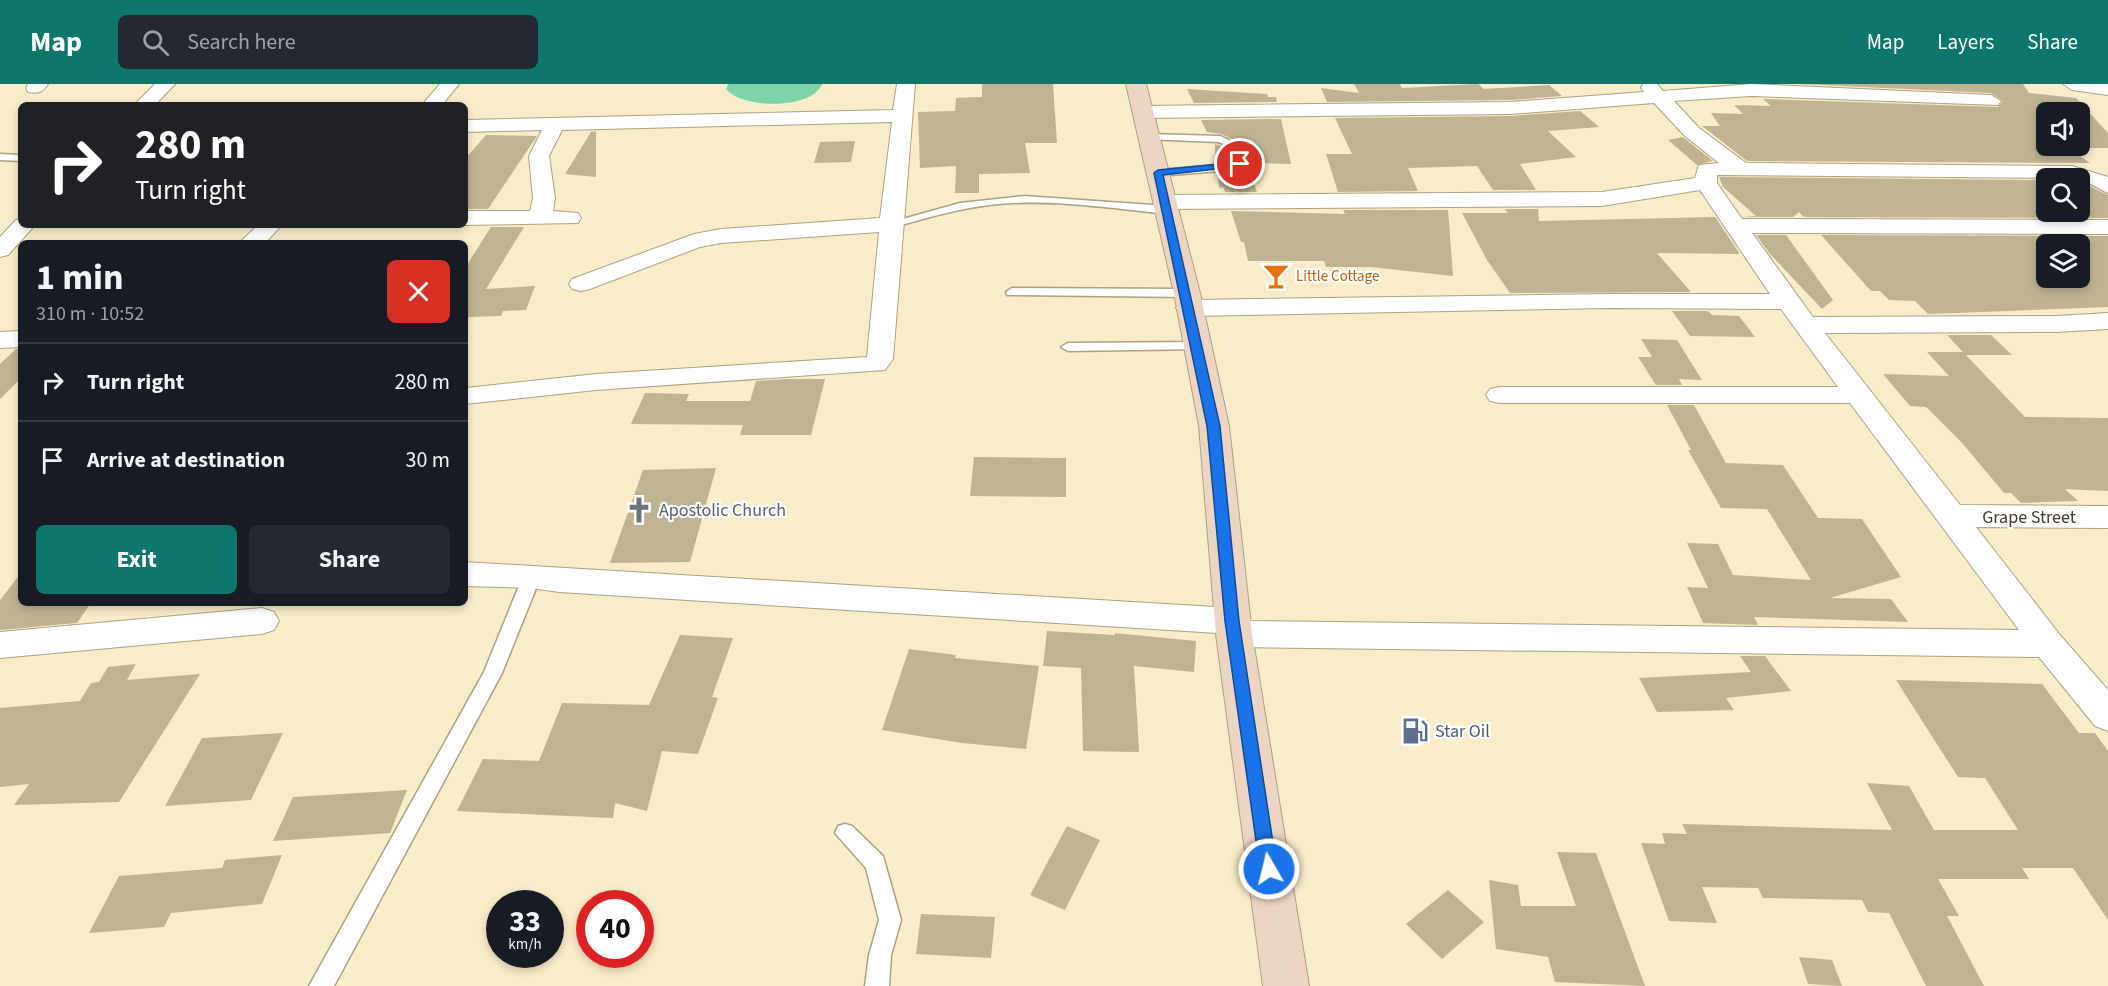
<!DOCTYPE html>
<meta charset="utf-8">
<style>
body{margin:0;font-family:"Source Sans 3",sans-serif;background:#242831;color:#f1f3f6;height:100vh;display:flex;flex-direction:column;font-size:22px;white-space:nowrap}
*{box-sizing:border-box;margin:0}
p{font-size:20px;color:#9ea1a6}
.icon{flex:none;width:33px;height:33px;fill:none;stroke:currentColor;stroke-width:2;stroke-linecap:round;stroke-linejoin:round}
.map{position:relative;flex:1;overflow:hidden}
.panel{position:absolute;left:18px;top:156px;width:450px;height:366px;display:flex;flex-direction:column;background:#171b24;border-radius:9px;box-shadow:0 3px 9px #0003}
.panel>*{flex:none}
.top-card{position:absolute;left:18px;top:18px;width:450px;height:126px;border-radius:9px;box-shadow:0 3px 9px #0003;background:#202124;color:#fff;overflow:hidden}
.fabs{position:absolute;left:2036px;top:18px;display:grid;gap:12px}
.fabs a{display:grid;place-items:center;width:54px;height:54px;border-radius:9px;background:#171b24;box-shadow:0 3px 9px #0003;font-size:30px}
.speed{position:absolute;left:486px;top:806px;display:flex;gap:12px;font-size:30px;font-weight:700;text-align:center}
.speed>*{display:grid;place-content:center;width:78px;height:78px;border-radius:50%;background:#171b24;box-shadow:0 3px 9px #0003;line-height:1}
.speed small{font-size:15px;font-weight:400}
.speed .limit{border:9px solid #d22;background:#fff;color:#111}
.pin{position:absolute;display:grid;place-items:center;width:51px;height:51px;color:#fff;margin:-26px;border:3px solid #fff;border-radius:50%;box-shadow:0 2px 6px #0007}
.me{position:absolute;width:66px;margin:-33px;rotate:352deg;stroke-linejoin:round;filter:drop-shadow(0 0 4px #0008)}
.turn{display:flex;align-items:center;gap:21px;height:126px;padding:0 18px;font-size:27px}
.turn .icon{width:78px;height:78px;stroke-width:2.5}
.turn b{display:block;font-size:42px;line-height:51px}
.round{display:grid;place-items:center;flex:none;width:63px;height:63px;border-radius:9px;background:#242831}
.summary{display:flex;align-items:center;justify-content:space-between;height:102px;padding:0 18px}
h1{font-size:36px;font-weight:700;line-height:45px}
.primary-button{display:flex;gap:12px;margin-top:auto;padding:12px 18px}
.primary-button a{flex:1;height:69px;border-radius:9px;background:#0f766e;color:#fff;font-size:24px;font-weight:700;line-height:69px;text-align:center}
.primary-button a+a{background:#242831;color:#f1f3f6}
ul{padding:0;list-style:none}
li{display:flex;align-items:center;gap:18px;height:78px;padding:0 18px;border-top:2px solid #363941}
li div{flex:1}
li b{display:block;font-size:22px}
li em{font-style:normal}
header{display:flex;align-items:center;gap:36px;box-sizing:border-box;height:84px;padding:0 30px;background:#0f766e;color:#fff}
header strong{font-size:28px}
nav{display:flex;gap:33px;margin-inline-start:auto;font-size:21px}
.search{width:420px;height:54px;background:#242831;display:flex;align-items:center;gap:15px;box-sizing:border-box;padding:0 21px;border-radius:9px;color:#9ea1a6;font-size:22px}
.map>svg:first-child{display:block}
.green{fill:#7ed3a9}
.building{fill:#c0b391;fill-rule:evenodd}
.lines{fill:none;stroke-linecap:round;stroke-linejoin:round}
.lane-casing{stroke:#aea180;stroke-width:3}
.street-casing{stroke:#aea180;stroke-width:2}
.secondary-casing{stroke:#aea180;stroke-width:2}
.lane{fill:#fff;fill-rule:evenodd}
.street{fill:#fff;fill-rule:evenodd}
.secondary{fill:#edd5c3;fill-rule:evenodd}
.route{fill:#1a73e8;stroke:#114b97;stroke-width:1.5}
.labels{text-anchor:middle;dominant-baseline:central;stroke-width:4.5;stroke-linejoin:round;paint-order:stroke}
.far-food-label{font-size:15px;fill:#c56008;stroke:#fff;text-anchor:start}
.worship-label{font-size:18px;fill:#5b616d;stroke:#fff;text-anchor:start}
.street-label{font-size:18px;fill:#3f3a2c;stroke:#fff}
.service-label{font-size:18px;fill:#4e5e75;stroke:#fff;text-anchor:start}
</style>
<header>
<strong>Map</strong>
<div class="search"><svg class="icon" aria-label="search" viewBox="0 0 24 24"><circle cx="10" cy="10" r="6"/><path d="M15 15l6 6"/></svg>Search here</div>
<nav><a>Map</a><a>Layers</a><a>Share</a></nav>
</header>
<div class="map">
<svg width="2108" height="902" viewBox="0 0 2108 902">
<rect width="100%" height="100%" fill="#f9ecc8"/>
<path class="green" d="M728 0H822C812 26 742 25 726 5Z"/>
<g class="building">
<path d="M982 0H1053L1057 59H1025L1030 89 979 90V109H955L956 82 920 84 918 28 955 27 956 14 982 13Z"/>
<path d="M1354 0H1400L1402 4 1478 0 1484 5 1549 1 1562 12 1510 16 1327 18 1321 4 1359 9Z"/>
<path d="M1800 0H2023L2029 9 2076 14 2108 49V64H2069L2090 79 1747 77 1702 42H1720L1711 29 1743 30 1734 21 1771 22 1763 15 1998 23 2003 17 1991 9ZM2046 28H2079V62H2046Z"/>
<path d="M1187 5 1267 10 1268 13H1276L1277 18 1194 19Z"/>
<path d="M1580 27 1599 43 1548 47 1576 73 1520 80 1536 106H1493L1477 82 1408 84 1418 107 1338 108 1326 70H1352L1335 34 1510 32Z"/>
<path d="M1281 35 1291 80 1248 79 1250 73 1244 69 1229 78 1216 79 1215 60 1239 68 1247 62 1221 50 1207 48 1201 36Z"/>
<path d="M596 47V93L565 90 591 48Z"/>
<path d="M486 51 537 52 488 125H465V75Z"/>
<path d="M1683 53 1684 54 1713 77 1697 81 1668 56Z"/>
<path d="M855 57 851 78 814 79 820 58Z"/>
<path d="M1247 82 1257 108H1225L1223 103 1219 104 1218 89 1233 88Z"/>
<path d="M1719 93 2046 96V128H2079V97L2108 111V134L1804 133 1799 128 1793 133H1743L1756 132 1723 103Z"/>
<path d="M1505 125H1538L1539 137 1715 133 1740 170 1657 169 1691 208 1510 209 1487 176 1462 129H1508Z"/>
<path d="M1343 126H1448L1453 192 1371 183H1326L1324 177H1248L1244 158H1241L1231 127 1345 130Z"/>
<path d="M491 143H524L486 205 535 202 526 226 503 227 501 232 469 233 465 239V184Z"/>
<path d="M1756 151H1786L1833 216 1822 225 1770 170Z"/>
<path d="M1821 151 2108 152V223L1928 230 1915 217 1889 216 1880 207H1871ZM2046 160H2079V194H2046Z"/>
<path d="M1672 227H1708L1712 231 1739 232 1755 253 1690 252Z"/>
<path d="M1947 251H1991L2012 271H1966L2025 333 2108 334V407L2065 405 2078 417 2021 419 2011 409H2004L1963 360 1926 323 1910 322 1883 290 1949 292 1927 268H1963Z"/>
<path d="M1641 255 1677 256 1702 296 1679 295 1682 301H1656L1638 273H1652Z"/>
<path d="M16 265H21V294L0 315V280Z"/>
<path d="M787 295H825L811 351H740L743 341 631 340 645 309 689 310 686 317H750L756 297Z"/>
<path d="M1667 321H1694L1726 379 1783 381 1818 434 1862 435 1901 493 1830 514 1891 515 1908 538 1754 533 1758 541 1703 539 1687 503 1708 504 1687 459 1718 460 1733 491 1811 496 1767 425 1721 424 1688 366H1691Z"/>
<path d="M974 373 1066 374V413L970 412Z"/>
<path d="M716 384 690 478 610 479 643 386Z"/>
<path d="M21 489V519H91L77 539 0 546V516Z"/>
<path d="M1047 547 1115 551V549L1196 557 1194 588 1134 582 1139 668 1083 667 1081 584 1043 582Z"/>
<path d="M680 551 733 554 712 613 718 614 698 670 662 667 647 727 615 719 613 734 457 727 483 675 539 677 562 619 649 621Z"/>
<path d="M909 565 956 571 955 574 1039 582 1026 665 962 659 882 646Z"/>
<path d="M1740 572H1765L1791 607 1726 614 1734 626 1657 628 1639 594 1751 588Z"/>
<path d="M136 580 127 596 200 590 119 718 14 721 29 700 0 703V624L80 617 91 599 99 598 108 583Z"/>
<path d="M1896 596 2042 600 2079 649H2095L2108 667V836L2073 784H2022L2029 795H1938L1959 832H1947L1984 902H1926L1889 829 1868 828 1862 816 1763 814 1758 804 1702 803 1717 839 1669 837 1641 759 1665 760 1662 749 1687 750 1682 740 1892 746 1867 699 1909 702 1934 746H2018L1985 694 1958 693Z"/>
<path d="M283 649 251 716 165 722 202 654Z"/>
<path d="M407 706 390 749 273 757 293 713Z"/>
<path d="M1067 742 1100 756 1065 826 1030 811Z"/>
<path d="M1557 768 1596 769 1645 902 1555 898 1548 873 1496 865 1489 796 1518 801 1521 822H1576Z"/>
<path d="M282 771 262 820 171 829 164 843 89 849 119 792 222 784 225 776Z"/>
<path d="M1448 806 1484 838 1442 875 1406 840Z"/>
<path d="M921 830 995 833 991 874 916 870Z"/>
<path d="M1799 873 1832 876 1842 902 1808 900Z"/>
</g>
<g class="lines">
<g class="lane-casing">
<g id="lane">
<path d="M1149 50 1220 52 1245 63 1240 66 1218 58 1145 55 1144 53Z"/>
<path d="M0 70 21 71V77L0 76Z"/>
<path d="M1243 71 1248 74 1244 82 1232 86 1158 92 1152 89 1158 86 1230 80Z"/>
<path d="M1024 112 1167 122 1173 126 1167 130C1108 124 1048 114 989 121 956 125 923 135 891 144L885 140 960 119Z"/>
<path d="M1012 204 1187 205 1193 209 1187 213 1007 211 1006 208Z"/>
<path d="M1197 258 1202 259V265L1068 267 1061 263 1068 259Z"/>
<path d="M532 486 538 488 541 492 502 589 334 902H309L484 588 523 492 526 488Z"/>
<path d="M845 740 852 742 883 772 901 836 891 871 889 902H865L869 871 879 836 866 784 835 749 838 742Z"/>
</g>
</g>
<g class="street-casing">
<g id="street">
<path d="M28 0H48C43 8 38 10 28 8L26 4Z"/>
<path d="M155 0H175L155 21H134Z"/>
<path d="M440 0H459L442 21H422Z"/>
<path d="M897 0H915L893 275 885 286 596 306 465 320V304L596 290 867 273 879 148 721 159 700 163 590 205 581 207 572 205 569 200 572 195 694 150 721 145 880 134 892 38 562 46 549 72 555 114 553 127 578 129 581 134 578 139 465 141V127H530L533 114 529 72 542 46 465 48V36L893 26Z"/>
<path d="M1643 0H1657L1663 7 1751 0 1991 11 2001 17 1998 21 1751 12 1674 17 1699 44 1746 79 2072 82 2108 93V109L2079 94 1717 91V99L1742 135 2108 136V150L1752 149 1813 233 2056 232 2108 229V245L2056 248 1825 249 1960 421 2108 422V444L1976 443 2060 551 2108 606V647L2095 642 2039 573 1234 563 1222 559 1218 549 559 508 532 504 465 502V478L1232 524 1244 528 1249 537 2019 546 1850 319H1500L1490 317 1486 311 1490 305 1500 303H1838L1781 225 1609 224 1189 232 1180 229 1176 224 1180 219 1189 216 1609 210H1770L1700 106 1602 122 1166 125 1158 123 1155 118 1158 113 1166 111 1602 108 1695 94 1699 81 1719 79 1685 52 1654 19 1510 30 1143 34 1133 28 1143 22 1510 18 1644 8 1641 4Z"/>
<path d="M2063 0H2108V11L2072 6Z"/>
<path d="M21 135V141H35L8 171 0 173V153L16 136Z"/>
<path d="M258 141H282L265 159H239Z"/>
<path d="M21 247V263L0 264V248Z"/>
<path d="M262 524 274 528 279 537 274 546 262 550 0 574V548Z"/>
</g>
</g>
<g class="secondary-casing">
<path id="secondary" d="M1126 0H1146L1200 209 1229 342 1252 550 1309 902H1263L1216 550 1199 342 1174 209Z"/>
</g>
<use href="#lane" class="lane"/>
<use href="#street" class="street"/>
<use href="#secondary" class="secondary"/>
</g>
<path class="route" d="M1240 78 1244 80 1243 82 1163 91 1220 342 1239 537 1277 785 1275 790 1269 793 1262 790 1260 785 1225 537 1207 342 1154 89 1158 86Z"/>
<defs>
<g id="bar-bare" transform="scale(2.07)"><path d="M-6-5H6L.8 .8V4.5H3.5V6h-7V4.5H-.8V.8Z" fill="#e8710a" stroke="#fff" stroke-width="2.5" paint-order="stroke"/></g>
<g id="church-bare" transform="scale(2.07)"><path d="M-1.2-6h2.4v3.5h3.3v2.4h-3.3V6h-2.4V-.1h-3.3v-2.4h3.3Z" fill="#6b7280" stroke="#fff" stroke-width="2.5" paint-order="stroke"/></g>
<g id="fuel-bare" transform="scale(2.07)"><path d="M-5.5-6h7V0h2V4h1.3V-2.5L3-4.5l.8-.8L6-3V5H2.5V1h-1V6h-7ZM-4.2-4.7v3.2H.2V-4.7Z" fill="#5c6f8a" stroke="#fff" stroke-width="2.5" paint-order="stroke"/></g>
</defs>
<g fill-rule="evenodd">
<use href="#bar-bare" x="1276" y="192"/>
<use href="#church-bare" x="639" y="426"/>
<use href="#fuel-bare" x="1415" y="647"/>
</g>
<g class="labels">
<g class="far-food-label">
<text x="1296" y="192">Little Cottage</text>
</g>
<g class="worship-label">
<text x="659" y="426">Apostolic Church</text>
</g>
<g class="street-label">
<text x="2029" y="433">Grape Street</text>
</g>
<g class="service-label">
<text x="1435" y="647">Star Oil</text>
</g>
</g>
</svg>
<div class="fabs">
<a><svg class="icon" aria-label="sound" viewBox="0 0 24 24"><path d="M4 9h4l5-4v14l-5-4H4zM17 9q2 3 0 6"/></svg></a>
<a><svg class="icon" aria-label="search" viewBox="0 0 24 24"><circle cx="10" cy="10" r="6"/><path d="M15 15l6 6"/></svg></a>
<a><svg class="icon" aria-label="layers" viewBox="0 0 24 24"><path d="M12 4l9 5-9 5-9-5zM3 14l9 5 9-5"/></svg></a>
</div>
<div class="speed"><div>33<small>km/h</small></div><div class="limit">40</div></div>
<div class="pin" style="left:1240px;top:80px;background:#d93025"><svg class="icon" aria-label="arrive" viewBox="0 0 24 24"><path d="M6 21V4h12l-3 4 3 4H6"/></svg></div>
<svg class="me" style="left:1269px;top:785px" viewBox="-20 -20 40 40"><circle r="17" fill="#1a73e8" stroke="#fff" stroke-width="3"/><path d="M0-11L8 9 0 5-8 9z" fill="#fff"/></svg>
<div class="top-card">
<div class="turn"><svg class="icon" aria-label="right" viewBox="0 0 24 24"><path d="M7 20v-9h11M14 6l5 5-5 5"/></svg><div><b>280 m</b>Turn right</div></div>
</div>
<section class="panel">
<div class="summary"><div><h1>1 min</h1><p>310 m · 10:52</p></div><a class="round" style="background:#d93025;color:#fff"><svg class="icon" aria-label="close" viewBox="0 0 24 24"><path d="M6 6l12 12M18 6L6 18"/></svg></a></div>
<ul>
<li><svg class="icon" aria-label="right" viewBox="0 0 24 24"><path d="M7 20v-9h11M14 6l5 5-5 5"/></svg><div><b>Turn right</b></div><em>280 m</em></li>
<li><svg class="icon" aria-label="arrive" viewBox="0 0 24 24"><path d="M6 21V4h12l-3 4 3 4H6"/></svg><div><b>Arrive at destination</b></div><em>30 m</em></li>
</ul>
<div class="primary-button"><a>Exit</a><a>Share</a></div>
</section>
</div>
